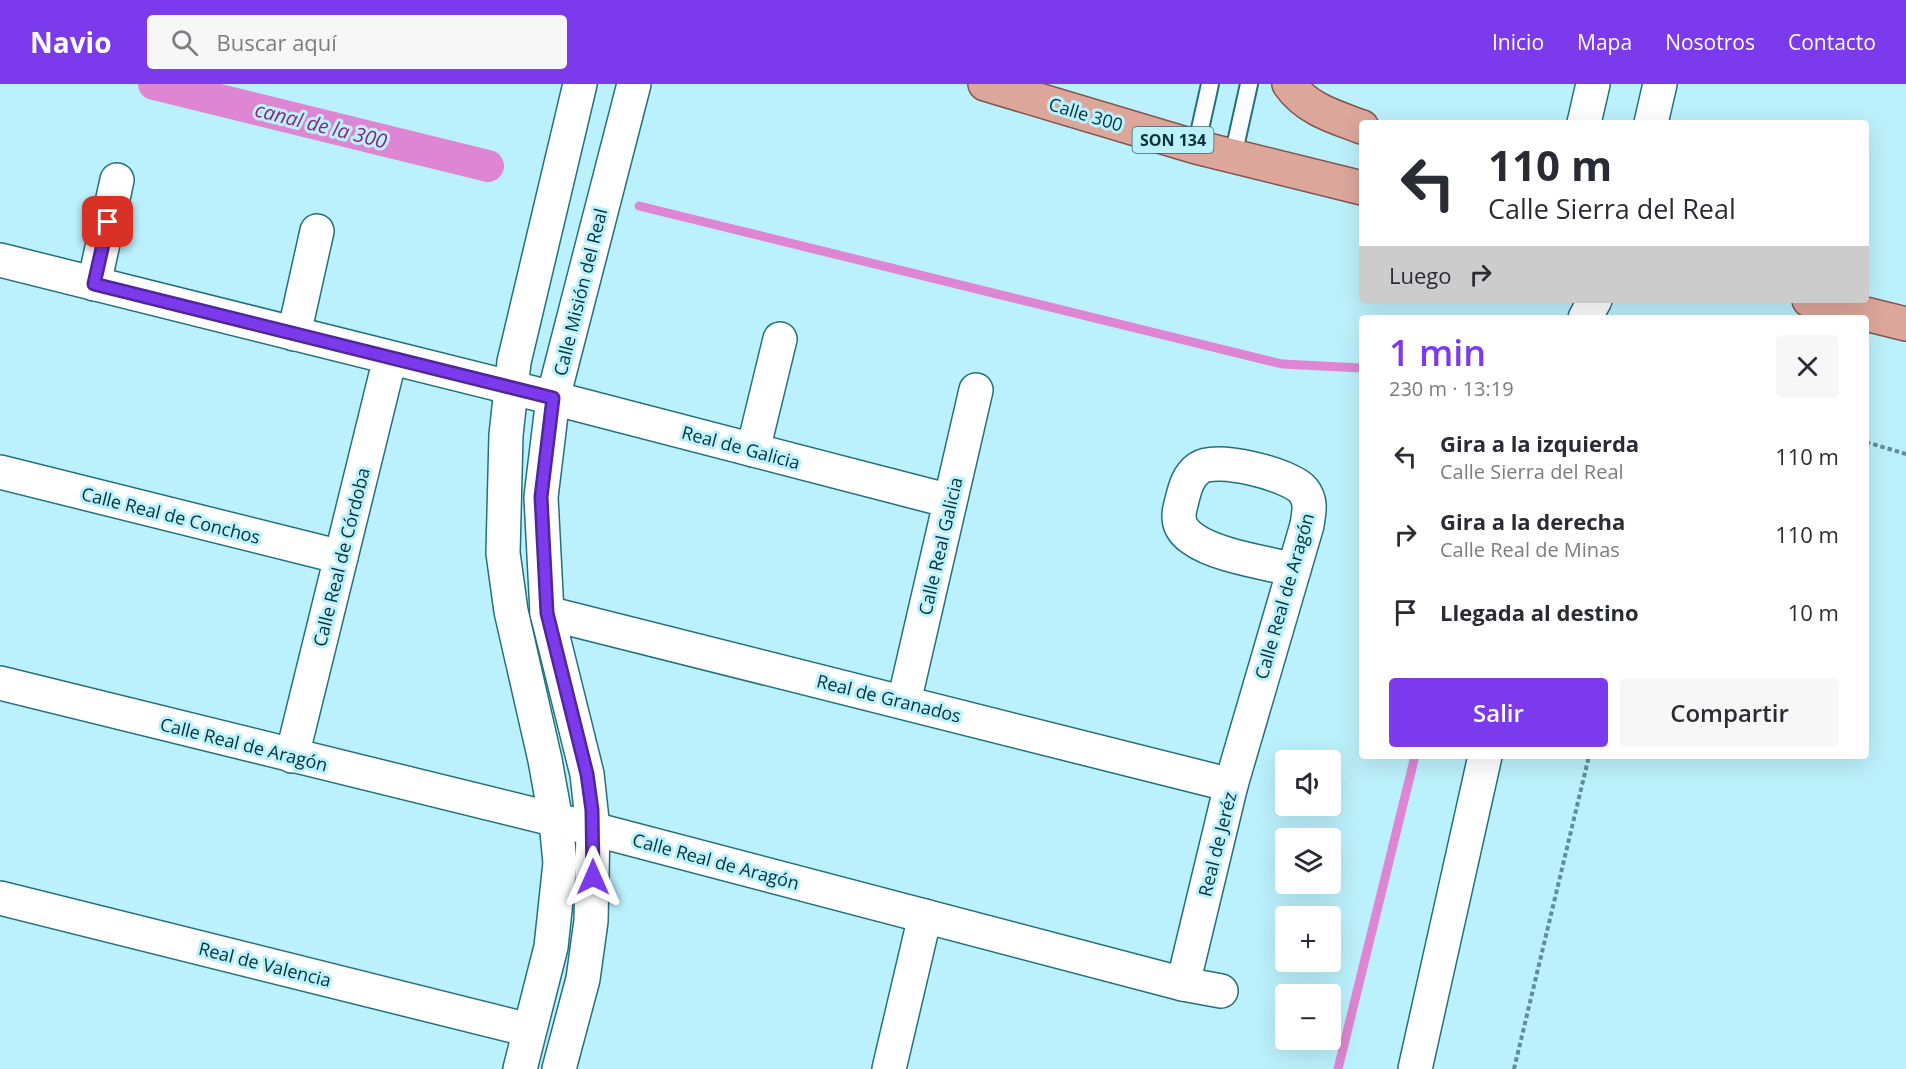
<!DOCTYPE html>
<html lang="es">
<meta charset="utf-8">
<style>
body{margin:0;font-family:"Open Sans",sans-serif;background:#f7f7f7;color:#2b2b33;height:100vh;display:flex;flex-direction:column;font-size:22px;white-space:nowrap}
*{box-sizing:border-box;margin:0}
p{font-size:20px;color:#7c7c81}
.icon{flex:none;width:33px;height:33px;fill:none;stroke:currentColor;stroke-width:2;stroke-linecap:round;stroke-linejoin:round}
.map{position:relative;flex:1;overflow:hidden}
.details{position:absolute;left:1359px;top:231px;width:510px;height:444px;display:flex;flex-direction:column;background:#fff;border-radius:6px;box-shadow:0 6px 24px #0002}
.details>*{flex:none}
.guide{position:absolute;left:1359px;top:36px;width:510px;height:183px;border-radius:6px;box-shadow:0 6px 24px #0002;background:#fff;color:#2b2b33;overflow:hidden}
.fabs{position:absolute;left:1275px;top:666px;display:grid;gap:12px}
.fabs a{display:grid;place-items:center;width:66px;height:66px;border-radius:6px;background:#fff;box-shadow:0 6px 24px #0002;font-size:30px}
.pin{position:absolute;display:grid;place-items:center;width:51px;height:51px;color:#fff;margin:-26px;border-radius:12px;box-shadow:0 3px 9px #0006}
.me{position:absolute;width:66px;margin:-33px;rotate:0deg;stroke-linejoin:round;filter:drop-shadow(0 0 4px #0008)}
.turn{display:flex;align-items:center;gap:21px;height:126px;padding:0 30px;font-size:27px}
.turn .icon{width:78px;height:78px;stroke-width:2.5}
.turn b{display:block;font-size:42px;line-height:51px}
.then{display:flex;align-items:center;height:57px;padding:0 30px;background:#0003;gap:12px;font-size:22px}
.round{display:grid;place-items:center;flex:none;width:63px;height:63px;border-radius:6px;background:#f7f7f7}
.head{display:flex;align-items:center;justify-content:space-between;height:102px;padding:0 30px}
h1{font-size:36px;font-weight:600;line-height:45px;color:#7c3aed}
.button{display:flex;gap:12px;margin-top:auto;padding:12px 30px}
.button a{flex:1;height:69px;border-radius:6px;background:#7c3aed;color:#fff;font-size:24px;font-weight:600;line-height:69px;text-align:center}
.button a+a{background:#f7f7f7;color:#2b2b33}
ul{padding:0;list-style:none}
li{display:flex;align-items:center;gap:18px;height:78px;padding:0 30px}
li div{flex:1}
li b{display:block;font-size:22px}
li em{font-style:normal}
header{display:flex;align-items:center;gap:36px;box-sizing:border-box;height:84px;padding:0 30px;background:#7c3aed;color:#fff}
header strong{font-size:28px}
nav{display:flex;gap:33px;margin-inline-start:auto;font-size:21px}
.search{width:420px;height:54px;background:#f7f7f7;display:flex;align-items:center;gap:15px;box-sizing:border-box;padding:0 21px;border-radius:6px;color:#7c7c81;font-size:22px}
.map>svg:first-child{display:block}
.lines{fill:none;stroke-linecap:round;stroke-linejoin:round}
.stream{stroke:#de86d3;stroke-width:9}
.canal{stroke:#de86d3;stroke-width:32}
.service-casing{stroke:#24707d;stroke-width:20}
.minor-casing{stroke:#24707d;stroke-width:36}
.tertiary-casing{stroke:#24707d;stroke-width:36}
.primary-casing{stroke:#83564e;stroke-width:36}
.path{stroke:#5e8f98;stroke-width:4;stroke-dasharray:4.5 3;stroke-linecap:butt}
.service{stroke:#fff;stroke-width:16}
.minor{stroke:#fff;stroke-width:33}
.tertiary{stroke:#fff;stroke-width:33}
.primary{stroke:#dda69b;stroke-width:33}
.route-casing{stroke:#51269a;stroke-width:15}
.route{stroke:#7c3aed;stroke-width:10}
.labels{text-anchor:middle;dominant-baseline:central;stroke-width:6;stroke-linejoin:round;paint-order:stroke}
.shield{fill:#bbf1fc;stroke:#3c6b74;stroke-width:1.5}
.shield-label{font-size:16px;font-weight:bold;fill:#063239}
.street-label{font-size:18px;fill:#063239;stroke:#bbf1fc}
.water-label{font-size:20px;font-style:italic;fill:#8b2482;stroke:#bbf1fc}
</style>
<header>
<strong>Navio</strong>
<div class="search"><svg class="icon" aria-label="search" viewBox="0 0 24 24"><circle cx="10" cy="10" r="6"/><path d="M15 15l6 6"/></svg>Buscar aquí</div>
<nav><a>Inicio</a><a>Mapa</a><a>Nosotros</a><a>Contacto</a></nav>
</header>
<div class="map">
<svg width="1906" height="985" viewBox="0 0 1906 985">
<rect width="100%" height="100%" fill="#bbf1fc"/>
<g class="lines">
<g class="stream">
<path d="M639 122 1282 280 1362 284"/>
<path d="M1338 985 1415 672"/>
</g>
<path class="canal" d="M154 0 488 82"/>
<g class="service-casing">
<g id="service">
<path d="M1196 63 1210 0"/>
<path d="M1233 72 1249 0"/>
</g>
</g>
<g class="minor-casing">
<g id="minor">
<path d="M1584 39 1593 0"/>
<path d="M1651 39 1660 0"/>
<path d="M0 176 553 314 950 417"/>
<path d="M94 200 117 96"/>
<path d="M1585 234 1595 216"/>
<path d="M294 250 317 147"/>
<path d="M753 366 780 255"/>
<path d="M0 388 341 473"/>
<path d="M547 529 1231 701"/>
<path d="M0 599 593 745 1183 900 1221 907"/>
<path d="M904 618 976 306"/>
<path d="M292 672 390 274"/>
<path d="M0 814 529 946"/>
<path d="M1183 900 1231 701 1307 441C1309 428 1312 417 1303 406 1289 390 1216 372 1199 384 1186 393 1184 409 1180 424 1177 437 1181 447 1193 455 1217 472 1264 478 1294 486"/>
<path d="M889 985 925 832"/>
<path d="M1415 985 1485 672"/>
</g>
</g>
<g class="tertiary-casing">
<g id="tertiary">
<path d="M520 985 551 863 560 779 556 737 545 676 511 527 503 469 506 351 514 278 580 0"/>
<path d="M559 985 583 895 591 837 593 745 587 690 547 529 541 413 553 314 634 0"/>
</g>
</g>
<g class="primary-casing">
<g id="primary">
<path d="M985 0 1196 63 1362 104"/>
<path d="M1289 0C1306 25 1335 33 1362 43"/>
<path d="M1809 216 1906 240"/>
</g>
</g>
<g class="path">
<path d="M1866 358 1906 370"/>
<path d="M1514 985 1589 672"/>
</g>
<use href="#service" class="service"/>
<use href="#minor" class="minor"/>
<use href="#tertiary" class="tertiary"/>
<use href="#primary" class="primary"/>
</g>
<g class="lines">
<g class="route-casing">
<path id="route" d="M108 138 94 200 553 314 541 413 547 529 587 690 592 726 593 793"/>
</g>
<use href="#route" class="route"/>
</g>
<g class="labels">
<rect class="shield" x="1132.5" y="43" width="81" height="26" rx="4.5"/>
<g class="shield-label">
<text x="1173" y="56">SON 134</text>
</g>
<g class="street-label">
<text transform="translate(1086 30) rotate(17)">Calle 300</text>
<text transform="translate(580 208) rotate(-76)">Calle Misión del Real</text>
<text transform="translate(741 363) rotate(15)">Real de Galicia</text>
<text transform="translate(171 431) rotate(14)">Calle Real de Conchos</text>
<text transform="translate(940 462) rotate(-77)">Calle Real Galicia</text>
<text transform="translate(341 473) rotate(-76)">Calle Real de Córdoba</text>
<text transform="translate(1284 512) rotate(-74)">Calle Real de Aragón</text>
<text transform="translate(889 614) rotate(14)">Real de Granados</text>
<text transform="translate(244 660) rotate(14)">Calle Real de Aragón</text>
<text transform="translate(1217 760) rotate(-76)">Real de Jeréz</text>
<text transform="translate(716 777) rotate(15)">Calle Real de Aragón</text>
<text transform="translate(265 880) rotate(14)">Real de Valencia</text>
</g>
<g class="water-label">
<text transform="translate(321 41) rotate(14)">canal de la 300</text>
</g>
</g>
</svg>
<div class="fabs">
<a><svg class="icon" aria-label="sound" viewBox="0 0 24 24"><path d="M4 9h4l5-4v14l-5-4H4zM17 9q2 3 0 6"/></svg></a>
<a><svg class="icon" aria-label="layers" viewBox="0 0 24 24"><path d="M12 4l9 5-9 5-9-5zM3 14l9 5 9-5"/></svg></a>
<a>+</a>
<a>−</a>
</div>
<div class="pin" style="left:108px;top:138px;background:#d93025"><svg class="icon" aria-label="arrive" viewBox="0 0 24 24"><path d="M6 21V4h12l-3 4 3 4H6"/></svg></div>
<svg class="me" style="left:593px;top:793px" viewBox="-20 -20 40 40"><path d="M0-17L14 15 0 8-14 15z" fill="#7c3aed" stroke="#fff" stroke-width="4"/></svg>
<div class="guide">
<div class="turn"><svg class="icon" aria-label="left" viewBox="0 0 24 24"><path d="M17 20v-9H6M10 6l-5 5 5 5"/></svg><div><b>110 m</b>Calle Sierra del Real</div></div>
<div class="then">Luego<svg class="icon" aria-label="right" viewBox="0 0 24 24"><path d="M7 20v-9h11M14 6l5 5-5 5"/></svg></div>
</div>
<section class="details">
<div class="head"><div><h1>1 min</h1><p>230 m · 13:19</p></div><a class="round"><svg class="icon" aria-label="close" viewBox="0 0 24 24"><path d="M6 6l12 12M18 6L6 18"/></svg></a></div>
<ul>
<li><svg class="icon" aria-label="left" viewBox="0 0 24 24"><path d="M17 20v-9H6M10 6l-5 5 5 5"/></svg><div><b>Gira a la izquierda</b><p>Calle Sierra del Real</p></div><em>110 m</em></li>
<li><svg class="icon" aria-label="right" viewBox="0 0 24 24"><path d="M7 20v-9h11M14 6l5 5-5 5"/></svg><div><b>Gira a la derecha</b><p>Calle Real de Minas</p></div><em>110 m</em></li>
<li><svg class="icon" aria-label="arrive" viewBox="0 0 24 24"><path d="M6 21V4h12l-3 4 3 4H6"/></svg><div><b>Llegada al destino</b></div><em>10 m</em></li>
</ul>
<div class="button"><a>Salir</a><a>Compartir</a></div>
</section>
</div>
